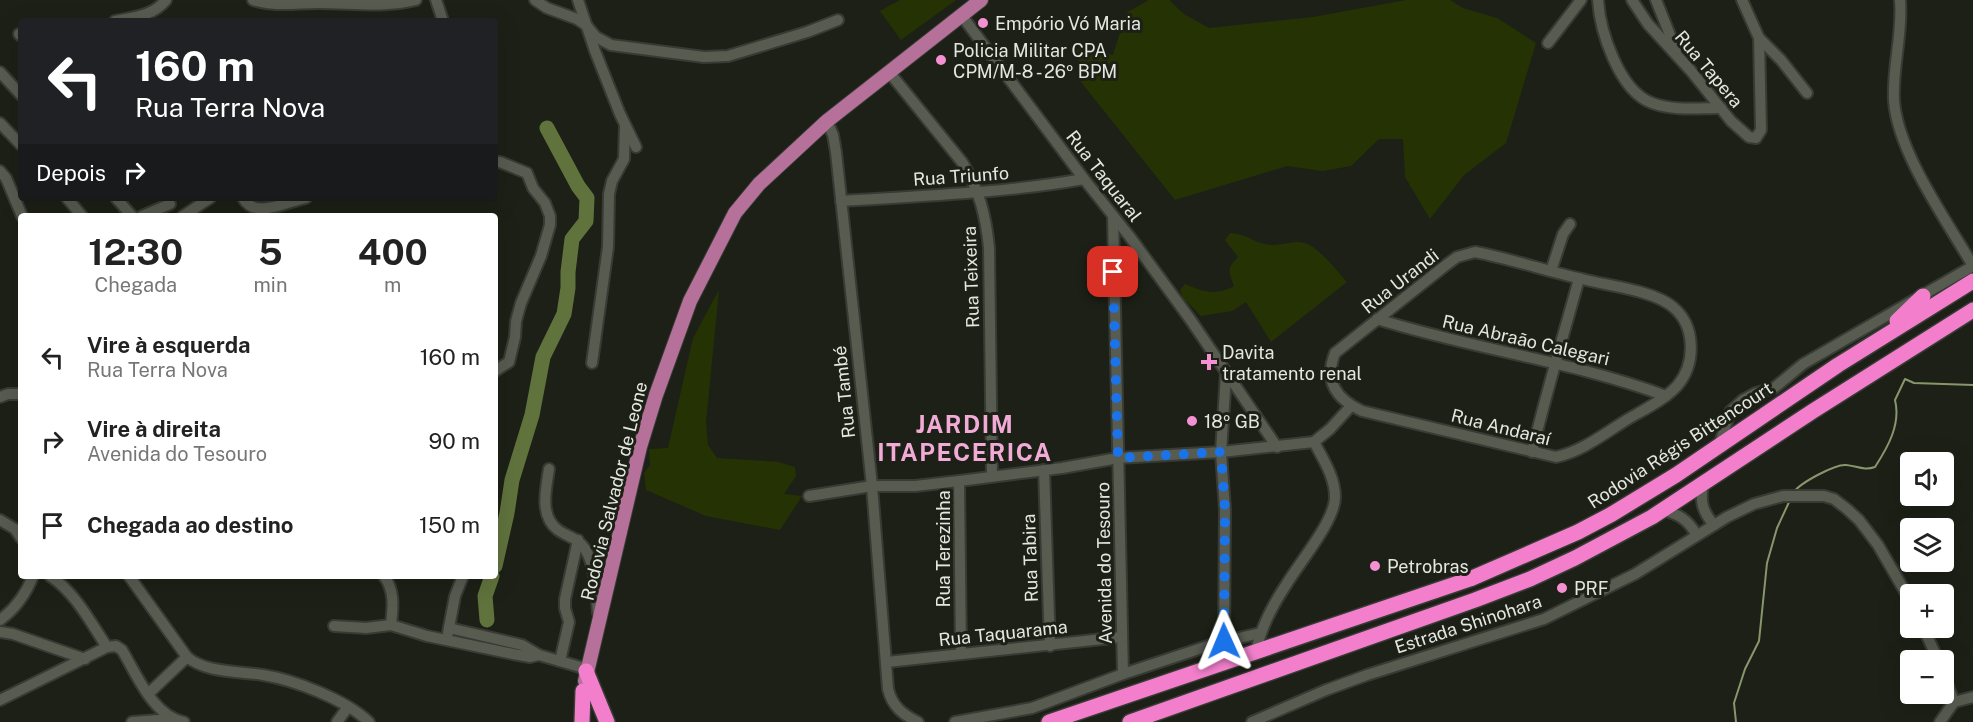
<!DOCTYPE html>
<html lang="pt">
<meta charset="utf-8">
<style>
body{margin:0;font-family:"Public Sans",sans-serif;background:#f6f6f6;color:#222;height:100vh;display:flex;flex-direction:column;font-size:22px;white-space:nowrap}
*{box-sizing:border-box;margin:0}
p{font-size:20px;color:#767676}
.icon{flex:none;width:33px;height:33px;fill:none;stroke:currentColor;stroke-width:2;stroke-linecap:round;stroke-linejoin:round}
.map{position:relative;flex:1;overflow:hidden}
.drawer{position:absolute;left:18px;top:213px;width:480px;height:366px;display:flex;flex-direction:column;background:#fff;border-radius:6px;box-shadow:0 6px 24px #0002}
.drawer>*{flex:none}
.hud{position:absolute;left:18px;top:18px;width:480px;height:183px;border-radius:6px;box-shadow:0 6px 24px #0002;background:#202124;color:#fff;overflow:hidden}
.fabs{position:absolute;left:1900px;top:452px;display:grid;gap:12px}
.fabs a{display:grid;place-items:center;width:54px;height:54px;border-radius:6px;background:#fff;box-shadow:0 6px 24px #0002;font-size:30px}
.pin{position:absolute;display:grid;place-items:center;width:51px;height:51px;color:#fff;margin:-26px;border-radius:12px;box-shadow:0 3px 9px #0006}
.me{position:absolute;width:66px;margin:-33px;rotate:359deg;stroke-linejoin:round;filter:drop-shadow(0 0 4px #0008)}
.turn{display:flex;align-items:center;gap:21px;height:126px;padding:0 18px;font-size:27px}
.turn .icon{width:78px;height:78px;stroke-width:2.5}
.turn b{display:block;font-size:42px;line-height:51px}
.then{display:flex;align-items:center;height:57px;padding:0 18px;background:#0003;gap:12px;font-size:22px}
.eta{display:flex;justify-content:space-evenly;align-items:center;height:102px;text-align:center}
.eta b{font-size:36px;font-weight:700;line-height:42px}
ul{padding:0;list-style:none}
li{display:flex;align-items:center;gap:18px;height:84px;padding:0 18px}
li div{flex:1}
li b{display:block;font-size:22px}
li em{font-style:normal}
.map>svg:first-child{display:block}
.green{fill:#253304}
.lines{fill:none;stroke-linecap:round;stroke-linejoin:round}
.stream{stroke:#88966e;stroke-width:2}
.river{stroke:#60733d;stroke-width:15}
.minor-casing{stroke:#383a34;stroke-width:14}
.major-casing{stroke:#383a34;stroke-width:16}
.highway-casing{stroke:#383a34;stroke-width:18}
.minor{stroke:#575b50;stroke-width:10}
.major{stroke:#b5719a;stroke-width:14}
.highway{stroke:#f37fcc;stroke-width:15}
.route{stroke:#1a73e8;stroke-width:10;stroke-dasharray:0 18}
.poi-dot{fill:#f591d2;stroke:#1c2016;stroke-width:2}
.labels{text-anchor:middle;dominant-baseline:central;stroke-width:6;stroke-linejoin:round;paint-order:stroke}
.poi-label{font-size:18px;fill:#e4e7e0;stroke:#1c2016;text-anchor:start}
.street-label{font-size:18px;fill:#e4e7e0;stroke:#1c2016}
.district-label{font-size:24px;font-weight:bold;letter-spacing:1.5px;fill:#f2abd7;stroke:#1c2016}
</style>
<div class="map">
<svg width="1973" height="722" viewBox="0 0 1973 722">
<rect width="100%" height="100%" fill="#1c2016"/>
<g class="green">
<path d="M900 0H956L901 40 880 11Z"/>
<path d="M1149 0H1169L1184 14 1209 28 1313 17 1406 0H1450L1463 8 1497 18 1536 43 1506 143 1464 175 1430 219 1405 177 1403 139H1379L1351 166 1323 171 1287 166 1175 200 1081 82 1076 49 1113 55 1126 13Z"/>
<path d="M1230 233C1247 234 1251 241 1265 244 1277 247 1286 242 1298 242 1316 242 1335 269 1347 282L1271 342 1246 302 1232 311 1201 316 1183 298 1180 290 1185 284C1203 292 1217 296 1234 286 1229 272 1226 269 1238 257L1225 240Z"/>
<path d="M719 290 706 422 708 445 717 458 778 462 795 467 796 476 784 494 802 496 780 530 706 516 646 490 644 473 650 465 649 449 668 448 693 338Z"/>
</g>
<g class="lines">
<g class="stream">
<path d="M1794 492C1800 483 1835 464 1846 465 1857 466 1864 471 1875 467 1888 447 1901 424 1895 400L1905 379 1914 383 1973 385"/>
<path d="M1736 722 1734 703 1745 669 1759 641 1767 563 1777 528 1790 500"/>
</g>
<g class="river">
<path d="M495 566 507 513 512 480 532 415 543 357 564 314 568 288V272L572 239 586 221 587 198 578 186 547 128"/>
<path d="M487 620 485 596 492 576"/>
</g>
<g class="minor-casing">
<g id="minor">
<path d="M253 0C274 7 297 3 318 3 351 3 384 8 416 0"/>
<path d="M436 0 443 21"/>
<path d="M535 0 547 8 577 19 586 25 596 37 611 45 704 57 728 56 807 32 838 20"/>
<path d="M578 0 595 51 620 114 636 147"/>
<path d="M1598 0C1600 31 1619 91 1652 103 1674 111 1698 108 1721 108"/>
<path d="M1632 0 1648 24 1691 71 1731 121 1749 137 1756 138 1761 130 1759 38 1742 0"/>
<path d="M1656 0 1676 50"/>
<path d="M1900 0C1903 34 1892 67 1894 101 1898 153 1947 221 1973 266"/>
<path d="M962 16 1084 179 1130 237 1190 319 1277 447"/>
<path d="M115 21C134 17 153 16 166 0"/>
<path d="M19 34 21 36"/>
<path d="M1759 38 1781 60 1807 93"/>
<path d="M1548 43 1581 0"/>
<path d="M0 72 21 95"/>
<path d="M889 72 962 162C979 189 986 216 989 248L992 476"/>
<path d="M827 121 833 135 836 152 872 486 888 689C892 706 903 715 918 722"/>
<path d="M0 123 21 145"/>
<path d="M495 162H500L527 173 533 188 545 203 550 216V225L541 256 521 303 516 321 515 337 509 362 495 371"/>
<path d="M0 171 6 178 22 216"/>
<path d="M67 198 82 216"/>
<path d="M116 198 132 216"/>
<path d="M243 198C255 220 287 201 306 198"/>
<path d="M841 201C922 196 1004 193 1084 179"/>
<path d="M142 216 170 204"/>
<path d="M183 216 210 198"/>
<path d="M1113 216 1123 674 1214 644 1260 633"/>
<path d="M1475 252C1512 259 1546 271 1582 279 1608 286 1653 290 1673 307 1696 326 1696 364 1677 386 1664 400 1645 409 1628 419 1605 433 1583 451 1556 457L1362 411C1336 399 1324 381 1335 353L1446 265 1457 257Z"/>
<path d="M1551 271 1563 234 1570 224"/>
<path d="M1377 319C1472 349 1572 361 1666 396"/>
<path d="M592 363 608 247 609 194 612 181 624 159 625 125"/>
<path d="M0 397 8 394H21"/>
<path d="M1719 446 1730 412 1743 400 1756 393 1774 388 1803 364 1973 266"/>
<path d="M1532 452C1546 394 1563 336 1579 279"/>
<path d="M549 469C546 489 539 516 558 530 568 537 578 538 585 549 596 566 596 593 598 613"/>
<path d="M1044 470 1050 646"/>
<path d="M959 481 961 653"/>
<path d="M1703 484C1700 501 1702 511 1714 525"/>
<path d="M809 496 872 486H915L959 481 1062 468 1118 458 1221 452 1314 442 1330 429 1351 406"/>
<path d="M1662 510C1679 514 1688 520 1696 534"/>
<path d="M0 520 15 529 21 538"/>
<path d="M50 576C75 592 91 623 107 647"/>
<path d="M129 576 187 657C206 673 239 671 263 675 295 680 346 700 369 722"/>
<path d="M384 576C395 591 393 607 391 625"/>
<path d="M0 620C15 609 26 594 33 576"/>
<path d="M334 626 366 628 391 625 427 636 513 654 530 657 539 655 587 669"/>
<path d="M1923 627 1938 660"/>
<path d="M449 628 522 645 539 655"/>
<path d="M0 632 13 634 85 659"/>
<path d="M448 633 455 596 463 576"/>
<path d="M1224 641 1225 510 1221 452 1226 374"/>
<path d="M1256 651C1261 627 1272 606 1286 585 1299 563 1335 521 1335 497 1335 477 1323 459 1314 442"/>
<path d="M560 661 569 622 565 608V599L578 540"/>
<path d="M887 662 1122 637"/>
<path d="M148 694 187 657"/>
<path d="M0 700 107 647 116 646 122 650C137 675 153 716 184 722"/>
<path d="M1954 702 1973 697"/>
<path d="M132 722 171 719"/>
<path d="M337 722 348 707"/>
<path d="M955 722 1032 708 1123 674"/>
<path d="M1252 722 1326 690 1367 675 1544 619 1635 574 1727 517 1754 504 1783 496H1824L1834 499 1847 509 1859 520 1878 545 1911 602"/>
<path d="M1940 722 1954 702 1944 676"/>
</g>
</g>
<g class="major-casing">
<path id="major" d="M585 681 640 447 656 395 690 301 735 213 759 184 827 121 981 0"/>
</g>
<g class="highway-casing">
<g id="highway">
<path d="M1897 321 1923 296"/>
<path d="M586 671 607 722"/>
<path d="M582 722 583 691"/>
<path d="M1049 722 1470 579 1578 532 1612 514 1676 475 1838 365 1973 281"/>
<path d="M1130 722 1475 600 1530 579 1575 558 1652 517 1813 411 1973 310"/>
</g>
</g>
<use href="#minor" class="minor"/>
<use href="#major" class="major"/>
<use href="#highway" class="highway"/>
</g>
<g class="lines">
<path class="route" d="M1113 272 1118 458 1221 452 1225 510 1224 641"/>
</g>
<g class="poi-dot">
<circle cx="983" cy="23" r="6"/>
<circle cx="941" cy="60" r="6"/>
<path d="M1206 353h6v6h6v6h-6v6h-6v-6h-6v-6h6z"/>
<circle cx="1192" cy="421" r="6"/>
<circle cx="1375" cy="566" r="6"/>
<circle cx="1562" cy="588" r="6"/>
</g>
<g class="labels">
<g class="poi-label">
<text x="995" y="23">Empório Vó Maria</text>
<text x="953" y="50">Policia Militar CPA<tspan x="953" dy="21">CPM/M-8 - 26º BPM</tspan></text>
<text x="1222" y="352">Davita<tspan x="1222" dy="21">tratamento renal</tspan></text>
<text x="1204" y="421">18º GB</text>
<text x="1387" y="566">Petrobras</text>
<text x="1574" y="588">PRF</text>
</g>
<g class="street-label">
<text transform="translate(1709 69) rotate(50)">Rua Tapera</text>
<text transform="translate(961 176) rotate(-4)">Rua Triunfo</text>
<text transform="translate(1104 176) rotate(52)">Rua Taquaral</text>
<text transform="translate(971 277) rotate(-92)">Rua Teixeira</text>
<text transform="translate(1400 281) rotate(-38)">Rua Urandi</text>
<text transform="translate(1526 340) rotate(13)">Rua Abraão Calegari</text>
<text transform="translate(844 392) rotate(-96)">Rua També</text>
<text transform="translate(1501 427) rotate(14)">Rua Andaraí</text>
<text transform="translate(1680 445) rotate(-33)">Rodovia Régis Bittencourt</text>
<text transform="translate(614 491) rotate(-76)">Rodovia Salvador de Leone</text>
<text transform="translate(943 549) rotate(-90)">Rua Terezinha</text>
<text transform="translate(1030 558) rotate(-92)">Rua Tabira</text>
<text transform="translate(1104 563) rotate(-91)">Avenida do Tesouro</text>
<text transform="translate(1468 624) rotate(-18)">Estrada Shinohara</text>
<text transform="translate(1003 633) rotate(-6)">Rua Taquarama</text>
</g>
<g class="district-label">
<text x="965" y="424">JARDIM<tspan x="965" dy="28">ITAPECERICA</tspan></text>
</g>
</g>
</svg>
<div class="fabs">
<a><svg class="icon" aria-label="sound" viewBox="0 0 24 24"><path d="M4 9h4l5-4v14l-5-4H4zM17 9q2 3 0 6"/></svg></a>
<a><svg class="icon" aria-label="layers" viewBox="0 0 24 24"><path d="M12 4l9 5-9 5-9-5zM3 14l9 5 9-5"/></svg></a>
<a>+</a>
<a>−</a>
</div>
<div class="pin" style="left:1113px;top:272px;background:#d93025"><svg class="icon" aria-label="arrive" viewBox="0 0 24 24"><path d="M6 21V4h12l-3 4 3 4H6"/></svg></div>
<svg class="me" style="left:1224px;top:641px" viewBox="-20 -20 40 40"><path d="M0-17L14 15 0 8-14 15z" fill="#1a73e8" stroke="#fff" stroke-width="4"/></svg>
<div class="hud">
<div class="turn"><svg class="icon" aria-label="left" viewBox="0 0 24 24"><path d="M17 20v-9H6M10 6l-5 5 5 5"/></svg><div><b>160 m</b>Rua Terra Nova</div></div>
<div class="then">Depois<svg class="icon" aria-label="right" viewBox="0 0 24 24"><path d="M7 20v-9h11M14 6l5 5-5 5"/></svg></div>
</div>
<section class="drawer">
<div class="eta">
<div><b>12:30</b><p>Chegada</p></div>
<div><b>5</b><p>min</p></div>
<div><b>400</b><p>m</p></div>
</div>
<ul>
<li><svg class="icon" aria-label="left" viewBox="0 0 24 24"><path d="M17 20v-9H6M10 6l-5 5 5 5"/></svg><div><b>Vire à esquerda</b><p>Rua Terra Nova</p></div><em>160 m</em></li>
<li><svg class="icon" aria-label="right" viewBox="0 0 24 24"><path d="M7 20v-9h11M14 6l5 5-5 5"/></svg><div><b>Vire à direita</b><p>Avenida do Tesouro</p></div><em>90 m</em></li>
<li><svg class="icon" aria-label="arrive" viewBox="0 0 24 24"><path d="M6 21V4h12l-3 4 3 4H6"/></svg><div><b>Chegada ao destino</b></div><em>150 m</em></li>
</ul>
</section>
</div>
